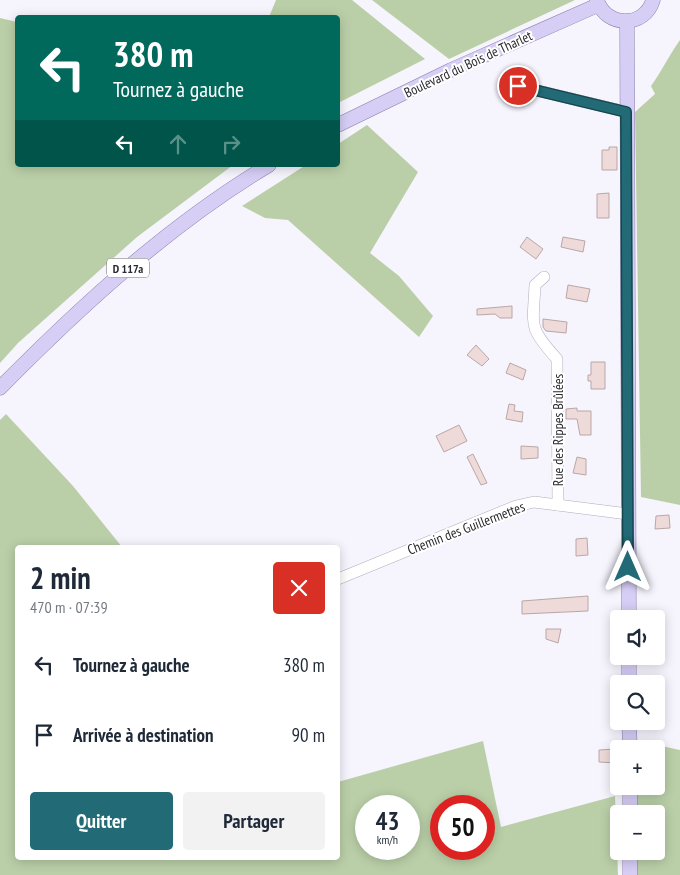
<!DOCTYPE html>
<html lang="fr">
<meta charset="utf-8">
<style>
body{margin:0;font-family:"PT Sans Narrow",sans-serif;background:#f2f2f3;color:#1f2937;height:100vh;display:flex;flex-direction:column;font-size:19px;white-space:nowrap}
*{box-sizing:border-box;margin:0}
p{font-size:16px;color:#747a83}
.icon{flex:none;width:28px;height:28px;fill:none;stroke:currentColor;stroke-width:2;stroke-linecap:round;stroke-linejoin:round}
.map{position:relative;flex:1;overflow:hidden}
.drawer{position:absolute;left:15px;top:545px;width:325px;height:315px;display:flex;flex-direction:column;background:#fff;border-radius:5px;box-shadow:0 2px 12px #0003}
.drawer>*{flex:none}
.hud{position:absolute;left:15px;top:15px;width:325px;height:152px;border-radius:5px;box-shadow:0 2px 12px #0003;background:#00695c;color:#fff;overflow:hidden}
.buttons{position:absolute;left:610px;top:610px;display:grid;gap:10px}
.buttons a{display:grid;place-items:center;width:55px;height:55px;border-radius:5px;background:#fff;box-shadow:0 2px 12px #0003;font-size:25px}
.speed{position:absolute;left:355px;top:795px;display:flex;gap:10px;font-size:25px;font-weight:700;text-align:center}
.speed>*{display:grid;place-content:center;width:65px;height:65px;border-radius:50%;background:#fff;box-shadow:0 2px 12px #0003;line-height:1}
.speed small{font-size:12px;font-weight:400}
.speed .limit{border:8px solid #d22;background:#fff;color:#111}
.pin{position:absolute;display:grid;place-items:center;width:42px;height:42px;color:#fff;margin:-21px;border:2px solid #fff;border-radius:50%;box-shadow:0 1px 5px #0007}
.me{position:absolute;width:55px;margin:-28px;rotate:0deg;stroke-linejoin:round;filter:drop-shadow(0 0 4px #0008)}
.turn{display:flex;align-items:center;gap:18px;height:105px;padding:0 15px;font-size:22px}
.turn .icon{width:65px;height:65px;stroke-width:2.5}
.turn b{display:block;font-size:35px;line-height:42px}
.lanes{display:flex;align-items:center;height:48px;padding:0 15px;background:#0003;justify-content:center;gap:25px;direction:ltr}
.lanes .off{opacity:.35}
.round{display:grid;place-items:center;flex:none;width:52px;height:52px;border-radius:5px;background:#f2f2f3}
.overview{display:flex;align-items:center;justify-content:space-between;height:85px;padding:0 15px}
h1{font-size:30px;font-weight:700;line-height:38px}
.button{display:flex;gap:10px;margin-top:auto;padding:10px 15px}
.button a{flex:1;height:58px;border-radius:5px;background:#226b76;color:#fff;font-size:20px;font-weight:700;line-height:58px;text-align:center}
.button a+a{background:#f2f2f3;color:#1f2937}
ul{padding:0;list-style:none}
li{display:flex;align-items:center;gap:15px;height:70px;padding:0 15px}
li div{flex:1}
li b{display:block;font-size:19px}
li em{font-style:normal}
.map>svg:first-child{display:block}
.green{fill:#bacfa8;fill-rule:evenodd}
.building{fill:#eedad9;stroke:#baa7a6}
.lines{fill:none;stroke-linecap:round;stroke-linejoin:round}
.minor-casing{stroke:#b0adbc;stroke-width:12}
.major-casing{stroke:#887fab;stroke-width:15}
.minor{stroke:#fff;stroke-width:11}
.major{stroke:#d6cef5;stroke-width:14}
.route-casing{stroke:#16464d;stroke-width:12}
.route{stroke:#226b76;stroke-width:9}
.labels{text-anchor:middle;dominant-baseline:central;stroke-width:4;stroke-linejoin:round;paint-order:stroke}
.shield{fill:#fff;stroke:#6a696d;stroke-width:1}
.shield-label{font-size:12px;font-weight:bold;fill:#2a292f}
.street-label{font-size:14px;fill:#2a292f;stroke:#fff}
</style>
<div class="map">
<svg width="680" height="875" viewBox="0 0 680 875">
<rect width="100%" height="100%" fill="#f6f4fd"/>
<g class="green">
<path d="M276 0H352L425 59 338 103V18L269 17Z"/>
<path d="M372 0H575L449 59Z"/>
<path d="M0 18 17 22 18 165H233L137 237 18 343 0 363Z"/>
<path d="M680 40V505L641 497 635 112 655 94 651 86C662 71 669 55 680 40Z"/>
<path d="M367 125 418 172 370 253 399 276 433 316 419 337 288 220 265 218 242 206 306 165H338V144Z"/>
<path d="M6 414 73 486 122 547 18 548V858H338V782L483 741 501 827 615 796 618 875H0V420ZM366 806H409V849H366ZM484 806V849H441V806Z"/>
<path d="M638 741 680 750V875H637V851H656V814H637V786H656V749H638Z"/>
</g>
<g class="building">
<path d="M609 147H617V170H602V150H609Z"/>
<path d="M609 193V218H597V194Z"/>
<path d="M527 237 543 249 536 259 520 247Z"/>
<path d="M563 237 585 241 583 252 561 247Z"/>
<path d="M568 285 590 289 587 302 566 298Z"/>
<path d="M512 306V318H500L495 314 477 315V309Z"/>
<path d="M543 319 567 322 566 333 546 331 543 327Z"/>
<path d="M476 345 489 359 482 366 467 355Z"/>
<path d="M591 362H605V389H591V381H588V375H591Z"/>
<path d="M510 363 526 370 523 380 506 373Z"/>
<path d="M509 404 515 405 514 411 523 412 522 422 506 419Z"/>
<path d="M577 408V411H591V435H580L577 419H566V409Z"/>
<path d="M459 425 467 441 444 452 436 436Z"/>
<path d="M521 446 538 447V458L521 459Z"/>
<path d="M473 454 487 483 481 485 467 457Z"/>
<path d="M577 457 586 459V475L573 473Z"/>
<path d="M669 515 670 528 655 529 656 516Z"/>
<path d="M587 538 588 555 576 556V539Z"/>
<path d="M588 596V611L522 614V601Z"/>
<path d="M546 629H561L558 643 546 639Z"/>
<path d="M616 749V763L599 762V750Z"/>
</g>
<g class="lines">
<g class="minor-casing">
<g id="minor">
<path d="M518 86 627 112"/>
<path d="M544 277 535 285C533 327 528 327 557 359L558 505"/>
<path d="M338 579 516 506 534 502 628 514"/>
</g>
</g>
<g class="major-casing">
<g id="major">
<path d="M597 0C606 28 645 28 653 0"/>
<path d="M627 22 629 619"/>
<path d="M338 125 451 70 598 5"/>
<path d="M0 388C82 305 169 225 269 165"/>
<path d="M629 656V684"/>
<path d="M629 721 630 749"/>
<path d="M630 786V814"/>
<path d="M630 851V875"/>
</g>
</g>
<use href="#minor" class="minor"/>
<use href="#major" class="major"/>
</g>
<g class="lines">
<g class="route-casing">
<path id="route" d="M518 86 626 112 628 567"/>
</g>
<use href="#route" class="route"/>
</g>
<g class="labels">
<rect class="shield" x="107" y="258.5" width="42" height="19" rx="4"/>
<g class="shield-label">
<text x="128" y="268">D 117a</text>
</g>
<g class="street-label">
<text transform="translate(468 64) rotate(-25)">Boulevard du Bois de Tharlet</text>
<text transform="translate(558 430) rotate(-90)">Rue des Rippes Brûlées</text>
<text transform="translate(466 528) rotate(-21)">Chemin des Guillermettes</text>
</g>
</g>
</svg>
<div class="buttons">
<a><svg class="icon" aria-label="sound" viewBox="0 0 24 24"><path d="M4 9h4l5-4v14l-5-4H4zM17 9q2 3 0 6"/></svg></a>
<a><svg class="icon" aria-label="search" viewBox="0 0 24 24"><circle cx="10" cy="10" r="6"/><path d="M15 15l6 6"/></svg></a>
<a>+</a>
<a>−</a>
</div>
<div class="speed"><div>43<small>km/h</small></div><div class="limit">50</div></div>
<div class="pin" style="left:518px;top:86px;background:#d93025"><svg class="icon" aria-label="arrive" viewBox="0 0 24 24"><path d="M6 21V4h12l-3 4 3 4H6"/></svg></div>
<svg class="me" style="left:628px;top:567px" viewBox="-20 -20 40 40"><path d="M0-17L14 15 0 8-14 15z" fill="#226b76" stroke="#fff" stroke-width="4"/></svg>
<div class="hud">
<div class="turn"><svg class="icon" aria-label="left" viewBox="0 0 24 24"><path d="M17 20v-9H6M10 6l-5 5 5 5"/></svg><div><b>380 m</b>Tournez à gauche</div></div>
<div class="lanes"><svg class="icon" aria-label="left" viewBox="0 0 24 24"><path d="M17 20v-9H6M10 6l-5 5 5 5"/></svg><svg class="icon off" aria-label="ahead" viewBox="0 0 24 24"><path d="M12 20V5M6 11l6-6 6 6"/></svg><svg class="icon off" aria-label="right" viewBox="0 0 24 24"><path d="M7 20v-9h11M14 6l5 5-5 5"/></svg></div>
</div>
<section class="drawer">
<div class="overview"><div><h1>2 min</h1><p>470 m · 07:39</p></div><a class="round" style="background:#d93025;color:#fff"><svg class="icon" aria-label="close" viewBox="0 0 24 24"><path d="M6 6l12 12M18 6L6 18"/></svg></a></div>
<ul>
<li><svg class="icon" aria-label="left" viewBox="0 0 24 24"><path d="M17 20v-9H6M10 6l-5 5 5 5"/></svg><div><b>Tournez à gauche</b></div><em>380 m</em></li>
<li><svg class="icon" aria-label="arrive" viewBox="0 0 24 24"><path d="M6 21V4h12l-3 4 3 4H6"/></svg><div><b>Arrivée à destination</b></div><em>90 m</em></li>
</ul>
<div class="button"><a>Quitter</a><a>Partager</a></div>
</section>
</div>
